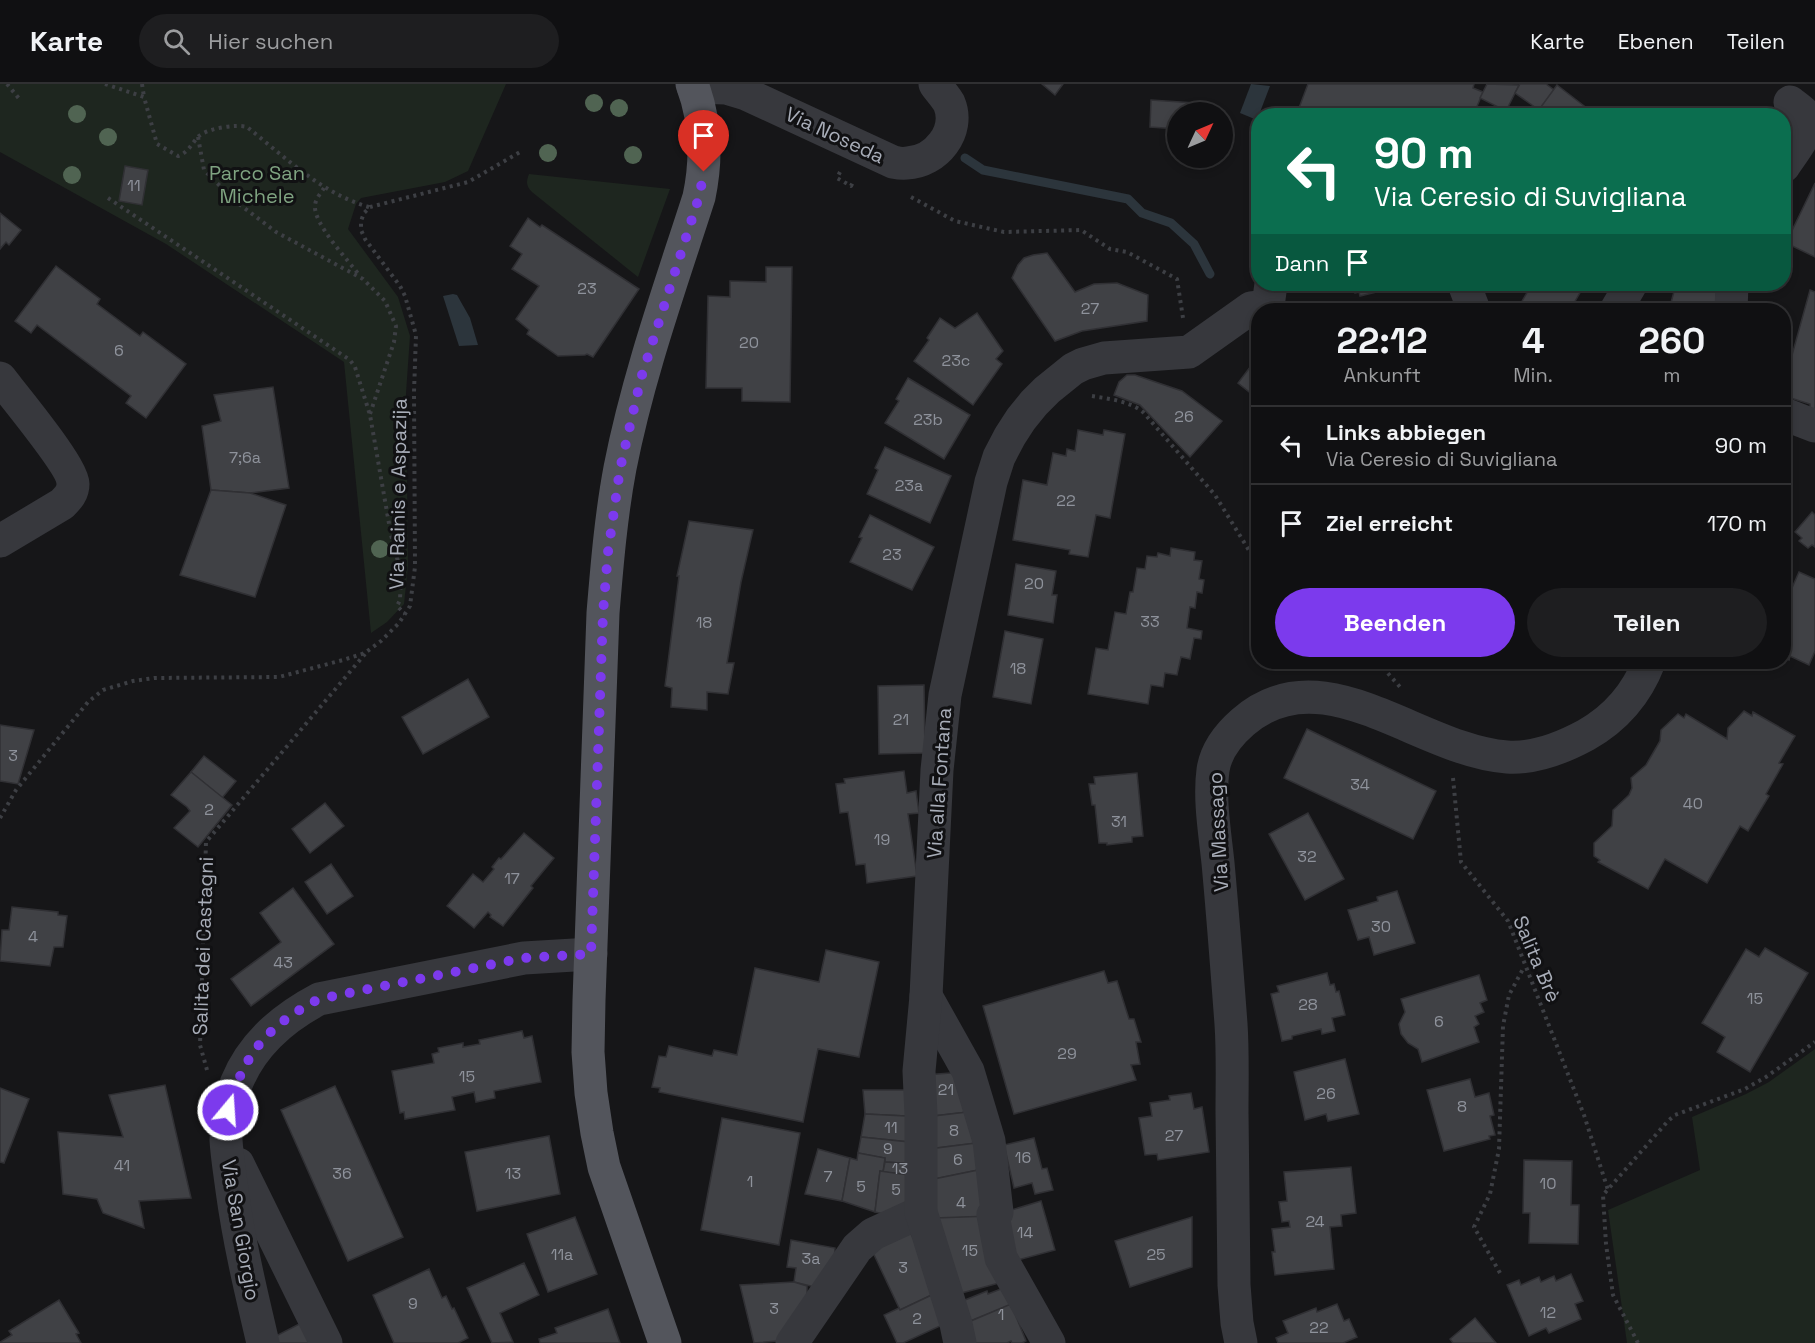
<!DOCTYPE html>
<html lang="de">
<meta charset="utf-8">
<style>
body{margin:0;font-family:"Space Grotesk",sans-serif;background:#1e1e20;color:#f1f3f6;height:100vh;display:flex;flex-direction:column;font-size:22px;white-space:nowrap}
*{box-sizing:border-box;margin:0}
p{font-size:20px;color:#9c9d9f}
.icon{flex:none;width:33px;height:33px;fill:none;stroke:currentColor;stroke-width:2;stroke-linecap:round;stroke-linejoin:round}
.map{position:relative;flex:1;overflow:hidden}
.panel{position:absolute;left:1251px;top:219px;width:540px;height:366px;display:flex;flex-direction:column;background:#101012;border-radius:24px;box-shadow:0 3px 9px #0003,0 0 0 2px #303032}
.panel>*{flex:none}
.banner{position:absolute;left:1251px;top:24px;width:540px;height:183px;border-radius:24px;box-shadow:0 3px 9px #0003,0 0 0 2px #303032;background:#0b6e4f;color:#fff;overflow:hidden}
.needle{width:39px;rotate:46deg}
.fabs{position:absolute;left:1167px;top:18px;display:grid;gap:12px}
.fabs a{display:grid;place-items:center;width:66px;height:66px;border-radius:50%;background:#101012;box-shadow:0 3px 9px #0003,0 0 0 2px #303032;font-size:30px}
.pin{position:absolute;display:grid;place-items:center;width:51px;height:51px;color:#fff;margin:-62px -26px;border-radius:50% 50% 50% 0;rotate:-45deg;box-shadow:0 0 6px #0007}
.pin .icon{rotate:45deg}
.me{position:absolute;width:66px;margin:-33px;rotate:18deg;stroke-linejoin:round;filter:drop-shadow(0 0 4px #0008)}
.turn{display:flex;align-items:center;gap:21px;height:126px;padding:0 24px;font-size:27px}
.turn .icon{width:78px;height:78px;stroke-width:2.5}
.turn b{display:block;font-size:42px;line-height:51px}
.then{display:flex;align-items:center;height:57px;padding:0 24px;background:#0003;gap:12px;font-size:22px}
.eta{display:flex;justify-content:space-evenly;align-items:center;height:102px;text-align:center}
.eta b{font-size:36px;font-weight:700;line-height:42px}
.button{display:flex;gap:12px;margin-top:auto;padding:12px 24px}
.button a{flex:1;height:69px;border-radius:36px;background:#7c3aed;color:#fff;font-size:24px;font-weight:700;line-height:69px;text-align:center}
.button a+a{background:#1e1e20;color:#f1f3f6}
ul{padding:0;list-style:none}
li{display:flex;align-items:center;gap:18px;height:78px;padding:0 24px;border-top:2px solid #303032}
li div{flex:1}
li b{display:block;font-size:22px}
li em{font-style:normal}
header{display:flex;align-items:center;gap:36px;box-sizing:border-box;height:84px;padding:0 30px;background:#101012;border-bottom:2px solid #303032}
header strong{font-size:28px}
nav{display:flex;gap:33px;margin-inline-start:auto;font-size:21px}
.search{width:420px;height:54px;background:#1e1e20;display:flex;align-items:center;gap:15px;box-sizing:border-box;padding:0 21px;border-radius:33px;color:#9c9d9f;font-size:22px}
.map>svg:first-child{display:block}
.green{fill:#1e261f}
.water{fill:#2c353c}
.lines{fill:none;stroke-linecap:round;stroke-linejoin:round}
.stream{stroke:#2c353c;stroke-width:9}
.building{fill:#404145;stroke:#303034;stroke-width:1.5}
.path{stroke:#3d3f44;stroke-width:4;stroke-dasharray:3 4.5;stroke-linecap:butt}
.minor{stroke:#37383d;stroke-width:33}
.major{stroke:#53555c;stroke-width:33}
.tree{fill:#506452}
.route{stroke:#7c3aed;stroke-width:10;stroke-dasharray:0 18}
.labels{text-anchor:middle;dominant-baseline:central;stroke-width:6;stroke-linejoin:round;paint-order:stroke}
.number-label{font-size:16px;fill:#8e929b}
.street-label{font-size:20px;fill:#a8adb8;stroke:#111113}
.park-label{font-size:20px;fill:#7fa381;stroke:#111113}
</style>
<header>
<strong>Karte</strong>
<div class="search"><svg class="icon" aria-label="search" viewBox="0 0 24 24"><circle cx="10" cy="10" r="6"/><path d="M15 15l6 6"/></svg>Hier suchen</div>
<nav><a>Karte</a><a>Ebenen</a><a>Teilen</a></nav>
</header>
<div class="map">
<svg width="1815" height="1259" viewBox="0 0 1815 1259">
<rect width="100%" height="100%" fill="#161618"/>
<g class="green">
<path d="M0 0H506L468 87 445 98 361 114 356 120 348 145 398 213 410 252 406 309 408 482 404 520 387 538 371 549 344 278 166 160 0 68Z"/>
<path d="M529 90 670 105 638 193 532 108C526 102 526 98 529 90Z"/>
<path d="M1815 965V1259H1627L1608 1126 1700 1086 1692 1033 1746 1010 1769 998Z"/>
</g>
<g class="water">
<path d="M1251 0 1270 2 1257 36 1240 29Z"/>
<path d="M453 210 457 211 470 234 478 261 459 262 443 212Z"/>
</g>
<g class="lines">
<g class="stream">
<path d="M965 74 983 86 1128 115 1142 129 1171 139 1194 160 1210 190"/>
<path d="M1254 323 1258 326"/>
</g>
</g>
<g class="building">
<path d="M1042 0H1063L1055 11Z"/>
<path d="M1308 0H1474L1473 4 1483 8 1473 32H1296Z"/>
<path d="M1487 0 1519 1 1506 27 1480 14Z"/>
<path d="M1520 0H1546L1554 6 1539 26 1515 9Z"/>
<path d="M1557 1 1597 32H1544L1538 27Z"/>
<path d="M1151 16 1195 19 1194 28H1178V45L1150 43Z"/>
<path d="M125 82 148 86 142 121 119 117Z"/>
<path d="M1815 99V173L1786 159Z"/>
<path d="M0 129 21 146 9 161 6 158 0 165Z"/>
<path d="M528 134 540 143 542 141 639 205 593 273 587 270 585 271 558 272 527 250 529 246 516 235 539 202 512 185 522 170 510 162Z"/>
<path d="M1047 169 1075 208 1094 200 1117 199 1148 211 1147 237 1082 247 1055 257 1012 194 1018 181 1024 174 1033 171Z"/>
<path d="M56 182 100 215 97 220 140 252 143 248 186 280 146 334 126 319 131 312 37 241 31 249 15 237Z"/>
<path d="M766 183H792L790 318 742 317V304H706L708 212 730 213V197L766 198Z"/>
<path d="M1352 200H1409L1360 212 1359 208 1355 209Z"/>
<path d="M1525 200H1585L1570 226H1534V224L1521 219 1529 205Z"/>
<path d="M1676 200H1706L1720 205 1719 226H1669Z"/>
<path d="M1810 206 1815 208V327L1810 326V320L1784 312V300Z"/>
<path d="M977 229 1003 267 996 275 1002 280 973 321 914 277 929 256 927 254 940 234 955 244Z"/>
<path d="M1254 278 1258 282V315L1238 299Z"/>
<path d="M1127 291H1135L1182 307 1222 337 1190 373 1140 321 1114 311 1119 298Z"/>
<path d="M908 294 970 331 944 375 885 339 899 317 896 315Z"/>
<path d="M273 303 289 404 250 409 211 406 202 342 221 337 214 311Z"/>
<path d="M1078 346 1103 351 1104 346 1125 350 1110 434 1096 431 1088 473 1069 470 1070 466 1013 456 1023 396 1047 401 1053 369 1066 372 1067 365 1075 367Z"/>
<path d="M885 363 951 392 930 439 867 410 878 386 875 384Z"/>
<path d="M211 406 250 409 286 421 255 513 180 491Z"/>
<path d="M1812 428 1815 431V463L1812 461 1808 464 1799 457 1802 454 1795 448Z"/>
<path d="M870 431 934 463 912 506 850 478 862 454 859 453Z"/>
<path d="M689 437 753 446 741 498 727 579H734L728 610 707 608V626L671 623 672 604 665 602 679 492H677Z"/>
<path d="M1171 464 1195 468 1194 476 1202 477 1199 495 1204 496 1202 509 1197 508 1195 524 1190 523 1187 544 1202 547 1201 555 1194 554 1190 575 1181 573 1177 591 1165 589 1163 603 1151 601 1148 620 1088 610 1096 564 1108 566 1115 528 1126 530 1130 508H1133L1137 484 1145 485 1147 472 1157 473 1158 469 1170 472Z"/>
<path d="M1016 480 1056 487 1052 511H1057L1053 539 1008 531Z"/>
<path d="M1799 488 1815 495V567L1809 581 1790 572 1789 576 1784 574V522Z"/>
<path d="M1005 547 1043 555 1031 620 993 613Z"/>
<path d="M468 595 489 633 423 670 402 633Z"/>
<path d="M924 601 925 669 879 670 878 602Z"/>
<path d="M1744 627 1752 632 1753 628 1795 652 1779 679 1783 680 1766 710 1769 712 1748 747 1740 742 1707 799 1665 775 1648 805 1598 778 1600 776 1594 772V759L1612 742 1613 726 1629 711 1632 704 1631 694 1646 681 1660 657 1661 646 1678 630 1684 634 1686 630 1727 655 1728 644Z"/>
<path d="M0 641 34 646 18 700 0 697Z"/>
<path d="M1307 645 1436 707 1413 755 1284 694Z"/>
<path d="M204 672 236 697 222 714 191 688Z"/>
<path d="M904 687 907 709 916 707 919 729 908 730 917 792 867 799 865 780 856 781 848 728 840 729 836 700 845 699 844 695Z"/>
<path d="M191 688 232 721 198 763 174 744 190 727 187 723 171 711Z"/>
<path d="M1137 689 1143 752 1132 753V758L1107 761V759H1099L1095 721H1092L1089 700H1095L1094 693Z"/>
<path d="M325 719 344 742 310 769 292 745Z"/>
<path d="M1308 729 1344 795 1305 816 1269 750Z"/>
<path d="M524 749 554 774 531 802 533 804 503 842 490 833 491 831 488 828 474 844 447 822 473 790 483 798 494 785 492 783 499 774 501 775Z"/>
<path d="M331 780 353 812 327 830 305 798Z"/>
<path d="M293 804 334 860 251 922 231 895 281 858 260 829Z"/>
<path d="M1397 807 1415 859 1374 871 1369 853 1358 856 1348 826 1378 817 1377 813Z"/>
<path d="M12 823 58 828V831L67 832 63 863H54L50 882 0 877 2 846H9Z"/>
<path d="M1765 864 1808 889 1750 988 1717 968 1725 953 1702 939 1746 865 1759 873Z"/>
<path d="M826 866 879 878 859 973 818 965 803 1038 659 1008 660 1004 652 1003 659 972 666 973 669 962 712 972 714 966 737 971 755 884 819 898Z"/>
<path d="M1104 887 1108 899 1117 897 1129 935H1134L1141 958H1136L1140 980 1131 981 1136 996 1014 1030 983 922Z"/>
<path d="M1327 889 1330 901 1334 900 1336 908 1339 907 1345 931 1332 934 1335 947 1322 950 1321 945 1292 952V955L1282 957 1271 910 1279 908 1277 902Z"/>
<path d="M1479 891 1487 916 1480 919 1484 928 1475 932 1479 940 1474 943 1479 958 1422 978 1418 965 1408 959 1401 950 1399 940 1405 928 1401 915Z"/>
<path d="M522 947 524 954 532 952 541 998 494 1007 495 1014 476 1018 474 1008 452 1013 455 1026 405 1035 404 1028 400 1029 392 987 434 979 432 970 439 968 438 964 463 959V963L480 960 479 956Z"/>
<path d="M1345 975 1359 1030 1328 1037 1326 1030 1305 1036 1294 988Z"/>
<path d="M964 988 976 1027 925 1033 924 991Z"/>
<path d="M1470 995 1475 1013 1489 1009 1494 1031 1490 1032 1495 1051 1489 1052 1490 1055 1444 1067 1427 1006Z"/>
<path d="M165 1001 191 1114 139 1117 144 1144 103 1129 97 1115 63 1110 58 1048 123 1053 109 1011Z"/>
<path d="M335 1002 403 1153 348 1177 281 1026Z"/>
<path d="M0 1004 29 1015 4 1079 0 1078Z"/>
<path d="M863 1006H906V1032L865 1030Z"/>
<path d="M1191 1009 1194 1025 1202 1023 1209 1068 1158 1076 1157 1070 1145 1071 1139 1034 1152 1032 1150 1019 1170 1016 1169 1012Z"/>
<path d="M976 1027 984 1058 929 1065 925 1033Z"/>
<path d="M865 1030 906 1032 919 1059 861 1053Z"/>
<path d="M722 1034 800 1049 779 1161 701 1146Z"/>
<path d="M549 1052 560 1110 477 1127 465 1068Z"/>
<path d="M861 1053 919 1059 916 1080 885 1078V1074L858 1069Z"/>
<path d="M1034 1054 1042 1085 1047 1084 1053 1106 1035 1110 1032 1099 1014 1104 1004 1061Z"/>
<path d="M984 1058 988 1084 929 1096V1065Z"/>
<path d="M818 1065 850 1074 842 1117 805 1110Z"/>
<path d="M858 1069 885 1074 883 1088 880 1087 875 1128 842 1117 850 1074 857 1076Z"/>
<path d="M1524 1076 1572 1077 1571 1121H1579L1578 1160 1529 1159 1530 1129H1523Z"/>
<path d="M885 1078 916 1080V1092L883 1088Z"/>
<path d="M1351 1083 1356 1129 1341 1131 1342 1142 1330 1143 1334 1185 1275 1191 1272 1168H1275L1272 1145 1290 1143 1289 1137 1282 1138 1279 1118 1287 1117 1284 1088Z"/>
<path d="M988 1084 991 1132 933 1135 929 1096Z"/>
<path d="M880 1087 916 1092 902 1134 875 1128Z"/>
<path d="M1041 1117 1055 1166 1007 1179 995 1131Z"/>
<path d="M991 1132 1003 1198 954 1211 935 1134Z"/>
<path d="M575 1133 597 1190 548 1208 527 1150Z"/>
<path d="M1192 1133V1183L1130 1203 1115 1157Z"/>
<path d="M907 1141 938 1208 900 1226 868 1158Z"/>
<path d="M791 1156 835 1164 833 1190 819 1204 794 1198 796 1184 787 1183Z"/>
<path d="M524 1179 539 1211 500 1229 513 1258 492 1259 467 1204Z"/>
<path d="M429 1185 442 1214 446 1212 452 1225 454 1224 468 1254 458 1259H394L373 1211Z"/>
<path d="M1571 1190 1583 1217 1575 1220 1581 1235 1549 1249 1546 1244 1529 1252 1507 1201 1519 1196 1521 1201 1539 1193 1541 1198 1554 1192 1556 1197Z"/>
<path d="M794 1198 807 1202V1217L790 1256 754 1259 740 1201Z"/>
<path d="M1006 1203 1013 1220 963 1240 955 1220 987 1207 988 1210Z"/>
<path d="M938 1208 951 1237 903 1259H897L884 1231 899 1224 900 1226Z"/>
<path d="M59 1216 79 1249 76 1250 81 1259H1L0 1258 12 1251 9 1247Z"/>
<path d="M1011 1220 1026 1257 1022 1259H1012L1011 1257 1007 1259H967L959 1242Z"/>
<path d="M1337 1220 1344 1237 1349 1235 1357 1253 1343 1259H1278L1276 1254 1288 1249 1283 1237 1316 1224 1317 1228Z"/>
<path d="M608 1225 620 1259H540L539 1255 557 1249 555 1244Z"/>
<path d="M1475 1234 1496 1259H1453L1450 1255Z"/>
<path d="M307 1236 318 1259H272L270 1255Z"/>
</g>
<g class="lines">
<g class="path">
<path d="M7 0 21 17"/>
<path d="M105 0 144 13 157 60 178 72C188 69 192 59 199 52 208 44 237 40 247 43 285 73 322 110 369 123"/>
<path d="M142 0 144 13"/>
<path d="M198 53 204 86 235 117 276 148 363 195 385 217 396 242 394 258 370 330"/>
<path d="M840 88 837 94 851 102 854 96"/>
<path d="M324 104C321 109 316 114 315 121 313 140 349 177 360 192"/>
<path d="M911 113 955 137 1004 148 1081 146 1110 165 1127 168 1177 195 1183 234"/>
<path d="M108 114 350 276 355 283 370 331 391 451 401 489 400 516 397 522 405 530"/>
<path d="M1092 312C1110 315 1129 317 1143 328L1215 411 1258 481"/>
<path d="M1378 578 1400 603"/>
<path d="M1453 694 1461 778 1508 837 1584 1031 1608 1106"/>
<path d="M0 734 16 706 88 618 103 606 133 597 154 594 279 593 343 576 365 569 381 557 399 539 410 522 415 483 414 308 416 251 405 212 400 202 365 155 361 146V137L364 129 370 123 468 98 520 68"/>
<path d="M207 986 200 961 206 758 365 570"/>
<path d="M1500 1189 1474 1143 1490 1110 1499 1065 1503 942 1509 911 1524 883"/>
<path d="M1638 1259 1613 1211 1606 1160 1603 1111 1668 1037 1675 1031 1745 1005 1766 993 1815 958"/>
</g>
<g class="minor">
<path d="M693 3 726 4 746 10 893 78C898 79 903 80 907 79 936 78 961 47 949 19 945 12 939 6 935 0"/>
<path d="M1784 82C1790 72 1812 46 1807 35 1804 27 1796 23 1790 18"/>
<path d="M1464 200 1474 226"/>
<path d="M1616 226 1631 200"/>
<path d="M1731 226 1732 200"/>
<path d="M0 294C14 312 73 383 73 400 73 409 68 414 62 420L0 457"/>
<path d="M1784 330 1815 342"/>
<path d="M926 912 968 987 989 1057 997 1128 993 1131 1001 1174 1049 1259"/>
<path d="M238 1080 326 1259"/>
<path d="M263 1259C251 1208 239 1158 232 1106 230 1090 227 1073 226 1056 226 990 262 945 319 915L524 874 591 870"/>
<path d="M792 1259 857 1164 873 1150 921 1128"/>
<path d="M960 1259 956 1240 921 1128V1031L919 987 926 912 937 686 945 611 991 398 999 373 1010 352 1021 335 1034 319 1047 306 1073 285 1083 280 1104 274 1189 268 1251 224 1268 222 1271 200"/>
<path d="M1241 1259 1237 1239 1234 1201C1233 1143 1233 1086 1232 1029 1232 999 1233 969 1231 940 1227 886 1223 833 1218 779 1215 750 1209 715 1213 686 1216 666 1228 651 1243 638 1323 568 1419 667 1507 673 1535 675 1562 664 1586 651 1616 634 1637 609 1649 578"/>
</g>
<path class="major" d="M665 1259 604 1083 597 1049 591 1009 588 968 589 916 603 529C607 481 611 432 620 384 638 292 670 203 699 113 707 75 706 37 692 0"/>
</g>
<g class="tree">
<circle cx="594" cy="19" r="9"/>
<circle cx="619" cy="24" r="9"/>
<circle cx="77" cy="30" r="9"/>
<circle cx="108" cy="53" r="9"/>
<circle cx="548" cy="69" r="9"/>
<circle cx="633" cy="71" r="9"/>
<circle cx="72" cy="91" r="9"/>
<circle cx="380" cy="465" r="9"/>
</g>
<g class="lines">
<path class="route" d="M228 1026C244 970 267 942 319 915L524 874 591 870 603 529 608 468 614 427 620 385 641 294 699 113 704 88"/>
</g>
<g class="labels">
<g class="number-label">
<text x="134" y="101">11</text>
<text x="587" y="204">23</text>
<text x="1090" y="224">27</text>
<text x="749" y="258">20</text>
<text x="119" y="266">6</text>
<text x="956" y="276">23c</text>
<text x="1184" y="332">26</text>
<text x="928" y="335">23b</text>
<text x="245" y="373">7;6a</text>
<text x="909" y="401">23a</text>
<text x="1066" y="416">22</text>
<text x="892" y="470">23</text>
<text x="1034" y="499">20</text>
<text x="1150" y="537">33</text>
<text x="704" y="538">18</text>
<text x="1018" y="584">18</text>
<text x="901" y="635">21</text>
<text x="13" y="671">3</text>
<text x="1360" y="700">34</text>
<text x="1693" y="719">40</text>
<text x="209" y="725">2</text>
<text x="1119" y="737">31</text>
<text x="882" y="755">19</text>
<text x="1307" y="772">32</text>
<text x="512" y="794">17</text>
<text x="1381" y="842">30</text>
<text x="33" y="852">4</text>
<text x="283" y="878">43</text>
<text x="1755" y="914">15</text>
<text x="1308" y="920">28</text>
<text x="1439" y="937">6</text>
<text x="1067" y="969">29</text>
<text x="467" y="992">15</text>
<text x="946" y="1005">21</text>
<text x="1326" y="1009">26</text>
<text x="1462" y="1022">8</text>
<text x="891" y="1043">11</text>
<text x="954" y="1046">8</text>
<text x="1174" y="1051">27</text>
<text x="888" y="1064">9</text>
<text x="1023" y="1073">16</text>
<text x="958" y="1075">6</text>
<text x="122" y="1081">41</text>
<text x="900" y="1084">13</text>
<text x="342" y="1089">36</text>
<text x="513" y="1089">13</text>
<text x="828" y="1092">7</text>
<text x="750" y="1097">1</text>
<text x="1548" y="1099">10</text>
<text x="861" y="1102">5</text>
<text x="896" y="1105">5</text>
<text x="961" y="1118">4</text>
<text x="1315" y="1137">24</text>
<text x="1025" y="1148">14</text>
<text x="970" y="1166">15</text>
<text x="562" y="1170">11a</text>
<text x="1156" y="1170">25</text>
<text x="811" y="1174">3a</text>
<text x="903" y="1183">3</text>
<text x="413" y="1219">9</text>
<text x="774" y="1224">3</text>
<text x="1548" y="1228">12</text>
<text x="1001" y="1230">1</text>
<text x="917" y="1234">2</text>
<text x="1319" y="1243">22</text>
</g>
<g class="street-label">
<text transform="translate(835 51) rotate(25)">Via Noseda</text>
<text transform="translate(398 410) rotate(-89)">Via Rainis e Aspazija</text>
<text transform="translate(939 699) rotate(-86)">Via alla Fontana</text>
<text transform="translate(1218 748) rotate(-93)">Via Massago</text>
<text transform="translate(203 862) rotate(-88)">Salita dei Castagni</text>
<text transform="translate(1537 875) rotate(67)">Salita Brè</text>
<text transform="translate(241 1146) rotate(80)">Via San Giorgio</text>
</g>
<g class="park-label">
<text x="257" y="89">Parco San<tspan x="257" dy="23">Michele</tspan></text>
</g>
</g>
</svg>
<div class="fabs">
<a><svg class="needle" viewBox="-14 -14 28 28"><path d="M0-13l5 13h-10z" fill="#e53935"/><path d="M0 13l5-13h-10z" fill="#9c9d9f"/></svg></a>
</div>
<div class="pin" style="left:704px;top:88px;background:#d93025"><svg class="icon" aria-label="arrive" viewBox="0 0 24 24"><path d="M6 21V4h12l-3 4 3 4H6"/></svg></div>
<svg class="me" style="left:228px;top:1026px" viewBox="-20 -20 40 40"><circle r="17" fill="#7c3aed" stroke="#fff" stroke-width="3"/><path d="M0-11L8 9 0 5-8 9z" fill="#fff"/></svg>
<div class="banner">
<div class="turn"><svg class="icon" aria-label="left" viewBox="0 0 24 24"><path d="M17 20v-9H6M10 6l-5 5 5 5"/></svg><div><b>90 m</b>Via Ceresio di Suvigliana</div></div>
<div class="then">Dann<svg class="icon" aria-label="arrive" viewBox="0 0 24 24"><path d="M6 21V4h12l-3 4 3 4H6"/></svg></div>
</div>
<section class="panel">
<div class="eta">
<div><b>22:12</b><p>Ankunft</p></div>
<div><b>4</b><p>Min.</p></div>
<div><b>260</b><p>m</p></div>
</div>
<ul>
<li><svg class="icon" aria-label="left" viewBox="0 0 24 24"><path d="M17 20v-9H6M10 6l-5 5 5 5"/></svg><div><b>Links abbiegen</b><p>Via Ceresio di Suvigliana</p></div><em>90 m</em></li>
<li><svg class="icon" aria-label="arrive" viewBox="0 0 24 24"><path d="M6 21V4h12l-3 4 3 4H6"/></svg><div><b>Ziel erreicht</b></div><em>170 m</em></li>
</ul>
<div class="button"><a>Beenden</a><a>Teilen</a></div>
</section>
</div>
